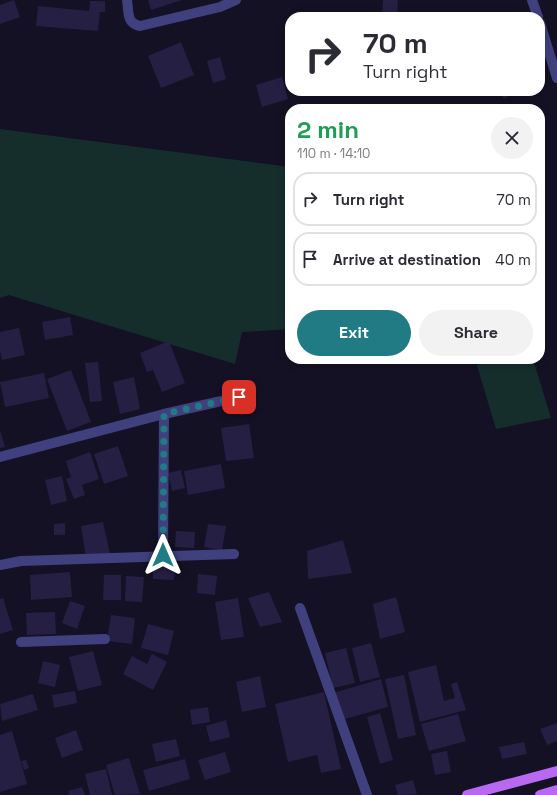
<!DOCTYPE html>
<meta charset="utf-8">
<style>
body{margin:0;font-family:"Space Grotesk",sans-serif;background:#f2f2f3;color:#2b2b33;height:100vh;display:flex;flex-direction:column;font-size:15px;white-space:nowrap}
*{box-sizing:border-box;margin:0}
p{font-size:13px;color:#7c7c81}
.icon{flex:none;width:22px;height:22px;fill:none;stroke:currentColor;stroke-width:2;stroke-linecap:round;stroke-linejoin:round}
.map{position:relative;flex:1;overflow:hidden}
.panel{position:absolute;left:285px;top:104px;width:260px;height:260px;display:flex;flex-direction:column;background:#fff;border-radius:16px;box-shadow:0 2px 10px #0003}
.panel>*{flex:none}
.hud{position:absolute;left:285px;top:12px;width:260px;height:84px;border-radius:16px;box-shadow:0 2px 10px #0003;background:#fff;color:#2b2b33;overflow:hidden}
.pin{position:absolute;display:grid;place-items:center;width:34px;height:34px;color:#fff;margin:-17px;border-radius:8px;box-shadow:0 2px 6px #0006}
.me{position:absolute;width:44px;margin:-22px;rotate:0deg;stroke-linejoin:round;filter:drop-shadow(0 0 3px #0008)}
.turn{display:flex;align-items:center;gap:14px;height:84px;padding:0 12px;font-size:18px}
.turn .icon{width:52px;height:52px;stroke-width:2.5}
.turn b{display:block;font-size:28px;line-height:34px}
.round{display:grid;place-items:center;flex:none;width:42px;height:42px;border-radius:21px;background:#f2f2f3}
.headline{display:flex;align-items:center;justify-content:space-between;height:68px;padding:0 12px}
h1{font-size:24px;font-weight:700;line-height:30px;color:#1e9e55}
.button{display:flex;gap:8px;margin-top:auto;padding:8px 12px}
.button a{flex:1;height:46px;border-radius:24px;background:#217b85;color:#fff;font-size:16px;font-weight:700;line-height:46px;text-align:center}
.button a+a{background:#f2f2f3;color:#2b2b33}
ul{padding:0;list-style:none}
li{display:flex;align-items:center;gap:12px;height:54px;margin:0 8px 6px;padding:0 4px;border:2px solid #e1e1e2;border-radius:16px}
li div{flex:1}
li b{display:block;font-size:15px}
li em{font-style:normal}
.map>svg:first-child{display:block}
.green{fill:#152e2c}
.building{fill:#251f43}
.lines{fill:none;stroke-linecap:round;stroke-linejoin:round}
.street{stroke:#40407f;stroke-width:10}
.primary{stroke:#b969f1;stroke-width:10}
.route{stroke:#217b85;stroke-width:7;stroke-dasharray:0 12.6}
</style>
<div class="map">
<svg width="557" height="795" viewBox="0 0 557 795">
<rect width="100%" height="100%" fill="#141124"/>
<g class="green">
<path d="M0 129 290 167V329L242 332 235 364 9 295 0 298Z"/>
<path d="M475 359H533L551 418 496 429Z"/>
</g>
<g class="building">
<path d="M14 0 20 17 0 24V5Z"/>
<path d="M148 0H182L151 10Z"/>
<path d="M383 0H398L397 17 382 16Z"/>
<path d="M90 1H105V12H100L98 31 36 26 38 6 89 11Z"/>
<path d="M181 42 194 75 161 88 148 56Z"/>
<path d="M220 57 226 79 213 83 207 61Z"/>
<path d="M282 77 288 99 262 107 256 85Z"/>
<path d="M499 91H516L504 99Z"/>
<path d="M70 317 73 335 45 340 42 322Z"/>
<path d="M19 328 25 355 2 360 0 351V332Z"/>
<path d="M169 341 185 383 162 392 153 370 147 372 140 353Z"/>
<path d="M98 362 102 401 90 402 85 363Z"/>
<path d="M71 370 91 422 67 431 47 379Z"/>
<path d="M44 373 49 398 5 407 0 382Z"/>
<path d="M134 377 140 409 120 414 113 382Z"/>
<path d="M249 424 254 458 226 461 221 428Z"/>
<path d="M0 430 5 447 0 448Z"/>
<path d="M118 446 128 476 104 484 94 454Z"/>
<path d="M90 452 99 479 82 485 85 495 74 499 66 479 71 477 66 461Z"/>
<path d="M221 464 225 488 188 495 184 471Z"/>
<path d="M181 470 185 488 172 491 168 473Z"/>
<path d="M62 476 67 501 51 505 45 480Z"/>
<path d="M103 522 110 554 86 558 81 526Z"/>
<path d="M65 523V535H54V524Z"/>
<path d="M208 524 226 526 222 550 204 547Z"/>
<path d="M176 531 195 532 194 548 175 547Z"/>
<path d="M343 540 352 573 308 579 307 551Z"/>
<path d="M153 565H175L174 580 153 579Z"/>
<path d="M70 572 72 597 31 600 30 575Z"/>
<path d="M198 574 217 576 215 595 197 593Z"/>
<path d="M104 575H121V600H103Z"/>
<path d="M126 576 144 577 142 602 125 601Z"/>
<path d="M269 592 282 622 260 627 248 598Z"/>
<path d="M396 597 405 632 380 639 373 604Z"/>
<path d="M3 598 13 630 0 634V599Z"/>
<path d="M238 598 244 637 221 640 215 602Z"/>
<path d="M70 601 85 606 77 629 62 623Z"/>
<path d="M55 612 56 634 27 635 26 613Z"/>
<path d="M111 615 135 618 132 644 107 641Z"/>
<path d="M148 624 174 631 168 655 141 648Z"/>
<path d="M371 643 380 677 360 682 352 648Z"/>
<path d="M346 648 355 683 333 688 325 653Z"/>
<path d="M93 651 102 685 78 691 69 657Z"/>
<path d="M152 654 167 662 153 690 123 674 132 656 147 664Z"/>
<path d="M43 661 60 665 55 687 38 683Z"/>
<path d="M436 665 444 701 455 698 451 684 457 682 466 710 420 722 408 672Z"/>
<path d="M404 675 416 735 398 739 385 679Z"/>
<path d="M260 676 266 707 242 712 236 682Z"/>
<path d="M381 679 388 707 341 720 333 693Z"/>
<path d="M75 691 77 703 54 708 52 695Z"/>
<path d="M324 692 341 769 321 773 317 755 288 762 275 704Z"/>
<path d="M33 694 38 710 2 721 0 704Z"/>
<path d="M208 707 210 722 192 725 190 710Z"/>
<path d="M380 713 393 760 380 764 367 717Z"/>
<path d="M458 714 466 741 429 751 421 724Z"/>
<path d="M226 720 230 737 210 742 206 726Z"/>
<path d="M557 723V741L547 745 540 729Z"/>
<path d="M76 730 83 750 62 758 55 738Z"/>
<path d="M12 731 27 784 0 792V735Z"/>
<path d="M176 739 180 756 156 762 152 744Z"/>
<path d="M524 742 527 754 502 759 499 747Z"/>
<path d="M447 751 451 772 435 775 431 754Z"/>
<path d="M225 752 231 772 205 780 198 760Z"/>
<path d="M129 758 140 794 115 795 106 765Z"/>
<path d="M185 759 190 779 149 791 143 770Z"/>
<path d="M26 760 29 768 24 770 21 761Z"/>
<path d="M106 769 112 795H90L85 774Z"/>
<path d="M413 780 417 794 398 795 395 785Z"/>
<path d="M82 787 85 795H69L68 791Z"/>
</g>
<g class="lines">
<g class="street">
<path d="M127 0C129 12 126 23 140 26L220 7 236 0"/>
<path d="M532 0 538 17"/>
<path d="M540 23 557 78"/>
<path d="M0 457 164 414 239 397"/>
<path d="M163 555 164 414"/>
<path d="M0 565 21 561 234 554"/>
<path d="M300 608 367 795"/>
<path d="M21 642 105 639"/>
</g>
<g class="primary">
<path d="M467 795 557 771"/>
<path d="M540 795 557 790"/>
</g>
</g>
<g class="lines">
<path class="route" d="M163 555 164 414 239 397"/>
</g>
</svg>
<div class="pin" style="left:239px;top:397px;background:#d93025"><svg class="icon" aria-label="arrive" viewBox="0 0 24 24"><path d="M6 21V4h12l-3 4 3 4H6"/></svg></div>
<svg class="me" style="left:163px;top:555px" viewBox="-20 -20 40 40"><path d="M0-17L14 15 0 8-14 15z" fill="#217b85" stroke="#fff" stroke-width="4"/></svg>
<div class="hud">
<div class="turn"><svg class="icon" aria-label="right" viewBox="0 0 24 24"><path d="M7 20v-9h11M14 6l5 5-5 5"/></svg><div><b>70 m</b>Turn right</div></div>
</div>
<section class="panel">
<div class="headline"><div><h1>2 min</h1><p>110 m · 14:10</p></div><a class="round"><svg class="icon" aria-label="close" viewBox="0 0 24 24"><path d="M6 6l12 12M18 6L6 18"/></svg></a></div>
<ul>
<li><svg class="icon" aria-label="right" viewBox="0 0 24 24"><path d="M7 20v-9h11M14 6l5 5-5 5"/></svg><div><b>Turn right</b></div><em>70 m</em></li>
<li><svg class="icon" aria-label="arrive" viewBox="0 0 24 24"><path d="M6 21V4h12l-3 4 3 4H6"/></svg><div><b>Arrive at destination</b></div><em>40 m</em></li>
</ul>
<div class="button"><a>Exit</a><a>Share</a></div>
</section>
</div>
